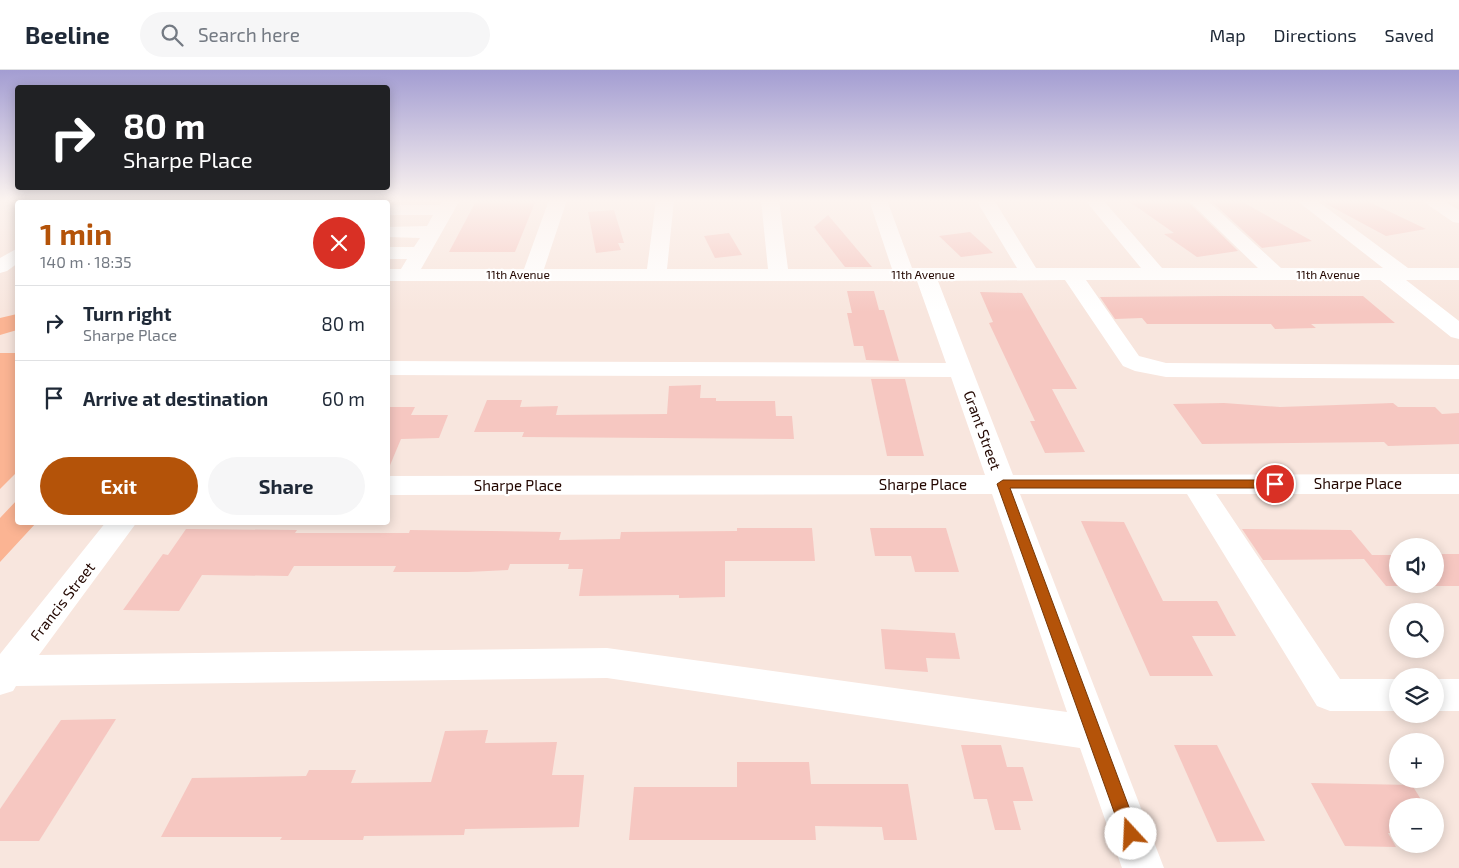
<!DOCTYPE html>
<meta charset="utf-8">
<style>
body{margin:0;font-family:"Exo 2",sans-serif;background:#f6f6f7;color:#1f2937;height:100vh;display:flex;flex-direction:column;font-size:19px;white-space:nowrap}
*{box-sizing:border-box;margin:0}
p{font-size:16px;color:#747a83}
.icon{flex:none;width:28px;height:28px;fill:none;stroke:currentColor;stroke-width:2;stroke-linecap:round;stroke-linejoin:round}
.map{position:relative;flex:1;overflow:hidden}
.sheet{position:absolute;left:15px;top:130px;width:375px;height:325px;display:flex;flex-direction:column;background:#fff;border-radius:5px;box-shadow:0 2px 12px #0003}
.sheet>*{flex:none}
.hud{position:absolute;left:15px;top:15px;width:375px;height:105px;border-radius:5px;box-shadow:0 2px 12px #0003;background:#202124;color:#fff;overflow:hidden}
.tools{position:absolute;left:1389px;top:468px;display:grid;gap:10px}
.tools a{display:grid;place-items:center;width:55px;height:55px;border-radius:50%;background:#fff;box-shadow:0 2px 12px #0003;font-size:25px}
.pin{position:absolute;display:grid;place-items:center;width:42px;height:42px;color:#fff;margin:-21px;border:2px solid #fff;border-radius:50%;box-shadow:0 1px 5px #0007}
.me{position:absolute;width:55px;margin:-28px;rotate:340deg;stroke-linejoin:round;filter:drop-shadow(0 0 4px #0008)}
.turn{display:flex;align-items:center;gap:18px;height:105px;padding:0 25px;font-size:22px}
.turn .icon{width:65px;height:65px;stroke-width:2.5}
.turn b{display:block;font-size:35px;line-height:42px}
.round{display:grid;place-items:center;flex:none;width:52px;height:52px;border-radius:26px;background:#f6f6f7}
.head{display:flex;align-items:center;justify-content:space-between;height:85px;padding:0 25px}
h1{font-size:30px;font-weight:700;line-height:38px;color:#b45309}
.button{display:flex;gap:10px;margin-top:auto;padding:10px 25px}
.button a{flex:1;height:58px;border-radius:30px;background:#b45309;color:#fff;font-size:20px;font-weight:700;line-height:58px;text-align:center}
.button a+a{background:#f6f6f7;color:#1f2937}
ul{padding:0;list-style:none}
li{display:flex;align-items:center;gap:15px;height:75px;padding:0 25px;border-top:1px solid #e0e1e3}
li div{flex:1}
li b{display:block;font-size:19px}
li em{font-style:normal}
header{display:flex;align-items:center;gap:30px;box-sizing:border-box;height:70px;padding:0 25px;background:#fff;border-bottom:1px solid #e0e1e3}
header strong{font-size:24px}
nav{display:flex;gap:28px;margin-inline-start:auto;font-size:18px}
.search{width:350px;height:45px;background:#f6f6f7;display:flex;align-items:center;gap:12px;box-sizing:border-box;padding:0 18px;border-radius:28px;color:#747a83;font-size:19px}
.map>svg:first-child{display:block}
.green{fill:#fbb493}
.building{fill:#f6c7c1}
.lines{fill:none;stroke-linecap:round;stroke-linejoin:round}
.minor{fill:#fff;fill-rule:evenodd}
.route{fill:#b45309;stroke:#753606}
.labels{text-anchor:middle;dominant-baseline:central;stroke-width:4.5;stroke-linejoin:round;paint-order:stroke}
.far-street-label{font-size:12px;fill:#230700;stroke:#fff}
.street-label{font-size:15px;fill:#230700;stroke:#fff}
</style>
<header>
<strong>Beeline</strong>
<div class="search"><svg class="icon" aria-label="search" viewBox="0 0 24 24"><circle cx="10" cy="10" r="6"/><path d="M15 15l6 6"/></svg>Search here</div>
<nav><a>Map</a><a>Directions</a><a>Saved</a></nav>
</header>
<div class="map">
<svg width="1459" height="798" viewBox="0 0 1459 798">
<rect width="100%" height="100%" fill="#f8e6de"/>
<g class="green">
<path d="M17 244V260L0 265V248Z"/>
<path d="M0 283H17L18 401 0 419Z"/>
<path d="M17 430 18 452 36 453 0 492V448Z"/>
</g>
<g class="building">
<path d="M536 130 515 182H449L476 131Z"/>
<path d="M1127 130H1186L1238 181 1197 187 1164 164 1174 163Z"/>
<path d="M1210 130H1239L1312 171 1262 178Z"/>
<path d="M1319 130H1365L1426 159 1386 166Z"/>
<path d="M614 140 624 173H618L621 180 596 183 588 142Z"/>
<path d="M828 145 872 197H845L814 157Z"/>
<path d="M970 162 993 183 961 187 939 166Z"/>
<path d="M729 163 742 185 715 188 704 166Z"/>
<path d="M847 221H874L879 240H884L899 291 866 290 863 276H854L847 243H852Z"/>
<path d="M980 222 1022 223 1077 319H1052L1085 382 1045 383 1030 351H1035L989 253 993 252Z"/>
<path d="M1223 226H1363L1395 253 1311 254 1316 258 1275 259 1271 254H1147L1142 248 1115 249 1100 227Z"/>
<path d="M871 309H905L924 386H887Z"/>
<path d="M701 315 700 328H716V331H775L776 346H792L794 369 522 367 524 362H474L487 330H522L520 337 558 336 556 345 667 344 669 316Z"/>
<path d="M1224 333 1280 337 1393 333 1398 337H1435L1442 344 1459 343V374L1388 376 1384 372 1202 374 1173 334Z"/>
<path d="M388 337H415L411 345H448L439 368 401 369 388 400Z"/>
<path d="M1081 451 1124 452 1163 531H1217L1236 566H1192L1213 606H1150Z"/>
<path d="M737 458H812L815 491H725V527L679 528V525L579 526 583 499H568L569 494H510L508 500 468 502H393L396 496H294L288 506 202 505 179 541 123 540 163 484 168 485 186 459 297 460 295 463H409L410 460 561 462 559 470 620 469 621 462 737 461Z"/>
<path d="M870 458H946L959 502H915L911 486H875Z"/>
<path d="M1242 459 1351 460 1372 485H1398V514H1435V484H1459V516H1386L1364 489 1263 490Z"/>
<path d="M881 559 955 563 960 589 926 588 928 602 885 599Z"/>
<path d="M116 649 39 771H0V739L61 650Z"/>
<path d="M488 660 485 673 557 672 552 705H584L579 757 465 759 464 765 364 766 363 770H280L282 767H161L192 708 306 706 309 700H356L351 713 431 712 445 661Z"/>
<path d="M961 675H1001L1007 697H1023L1033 731H1013L1021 760H995L987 729H974Z"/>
<path d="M1174 675H1217L1265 771 1217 772Z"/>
<path d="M737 692H809L811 714H908L917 770H884L882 757 815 756 816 770H629L634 717H737Z"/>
<path d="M1311 713 1412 715 1425 736H1398V763H1388L1396 777 1345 776Z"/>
</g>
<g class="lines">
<g class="minor">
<path d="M83 130H102L100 132H82Z"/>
<path d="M188 130H207L205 132H187Z"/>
<path d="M442 130H460L421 199H524L549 130H567L544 199H647L656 130H674L667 199H768L761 130H779L788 199H892L869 130H887L912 198H1017L976 130H994L1036 198H1141L1085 130H1103L1162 198H1258L1188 130H1207L1281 198H1383L1296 130H1316L1408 198H1459V210H1406L1459 251V269L1451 267 1380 210H1086L1139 286 1166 293 1459 295V309L1166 307 1135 301 1123 296 1065 210 938 211 1013 405 1459 404V424H1216L1340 609H1398V641H1330L1317 636 1187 424H1020L1164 798H1122L1080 678 607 608 16 616 13 621 0 625V584L106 452H137L39 585 607 578 1067 642 992 424 388 425V406L985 405 951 307 388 305V291L946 293 917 211H388V199H401L407 189H388V177H414L420 168 388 167V157L427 156 433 145H388V135H440Z"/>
<path d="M1421 130H1442L1459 140V153L1453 152Z"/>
<path d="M18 178V193L7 201 0 203V188Z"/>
<rect x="1435" y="609" width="24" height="32"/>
</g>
</g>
<linearGradient id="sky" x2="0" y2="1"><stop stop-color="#a39dd2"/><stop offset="0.54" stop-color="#fcf4f0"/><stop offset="1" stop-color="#fcf4f0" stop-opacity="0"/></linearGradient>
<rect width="1459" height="242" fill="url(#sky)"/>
<path class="route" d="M1003 410H1275L1281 414 1275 418H1010L1139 764 1137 770 1131 773 1125 770 1122 764 997 414Z"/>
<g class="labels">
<g class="far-street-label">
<text x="518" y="204">11th Avenue</text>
<text x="923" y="204">11th Avenue</text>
<text x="1328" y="204">11th Avenue</text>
</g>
<g class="street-label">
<text transform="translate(983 360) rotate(70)">Grant Street</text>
<text x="1358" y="413">Sharpe Place</text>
<text x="923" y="414">Sharpe Place</text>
<text x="518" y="415">Sharpe Place</text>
<text transform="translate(62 531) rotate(-52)">Francis Street</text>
</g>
</g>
</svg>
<div class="tools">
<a><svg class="icon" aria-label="sound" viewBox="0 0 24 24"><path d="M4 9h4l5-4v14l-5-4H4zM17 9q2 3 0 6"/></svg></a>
<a><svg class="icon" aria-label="search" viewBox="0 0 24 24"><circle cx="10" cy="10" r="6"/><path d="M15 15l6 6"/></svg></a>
<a><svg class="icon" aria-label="layers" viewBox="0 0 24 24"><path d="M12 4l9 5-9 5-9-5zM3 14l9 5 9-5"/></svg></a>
<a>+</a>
<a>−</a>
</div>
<div class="pin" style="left:1275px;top:414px;background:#d93025"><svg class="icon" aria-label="arrive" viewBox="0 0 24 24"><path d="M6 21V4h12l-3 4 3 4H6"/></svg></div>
<svg class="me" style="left:1131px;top:764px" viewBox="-20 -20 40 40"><circle r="19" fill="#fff"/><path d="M0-13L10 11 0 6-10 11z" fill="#b45309"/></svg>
<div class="hud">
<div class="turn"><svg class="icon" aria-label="right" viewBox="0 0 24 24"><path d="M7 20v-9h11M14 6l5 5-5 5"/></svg><div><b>80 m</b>Sharpe Place</div></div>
</div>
<section class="sheet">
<div class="head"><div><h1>1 min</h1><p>140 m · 18:35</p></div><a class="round" style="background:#d93025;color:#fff"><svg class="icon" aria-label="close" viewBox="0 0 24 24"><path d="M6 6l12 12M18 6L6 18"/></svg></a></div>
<ul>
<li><svg class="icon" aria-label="right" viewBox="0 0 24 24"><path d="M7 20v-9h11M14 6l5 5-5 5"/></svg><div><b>Turn right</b><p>Sharpe Place</p></div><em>80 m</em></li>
<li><svg class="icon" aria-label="arrive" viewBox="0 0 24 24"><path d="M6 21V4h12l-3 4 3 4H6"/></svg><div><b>Arrive at destination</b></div><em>60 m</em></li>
</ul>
<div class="button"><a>Exit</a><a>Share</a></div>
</section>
</div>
